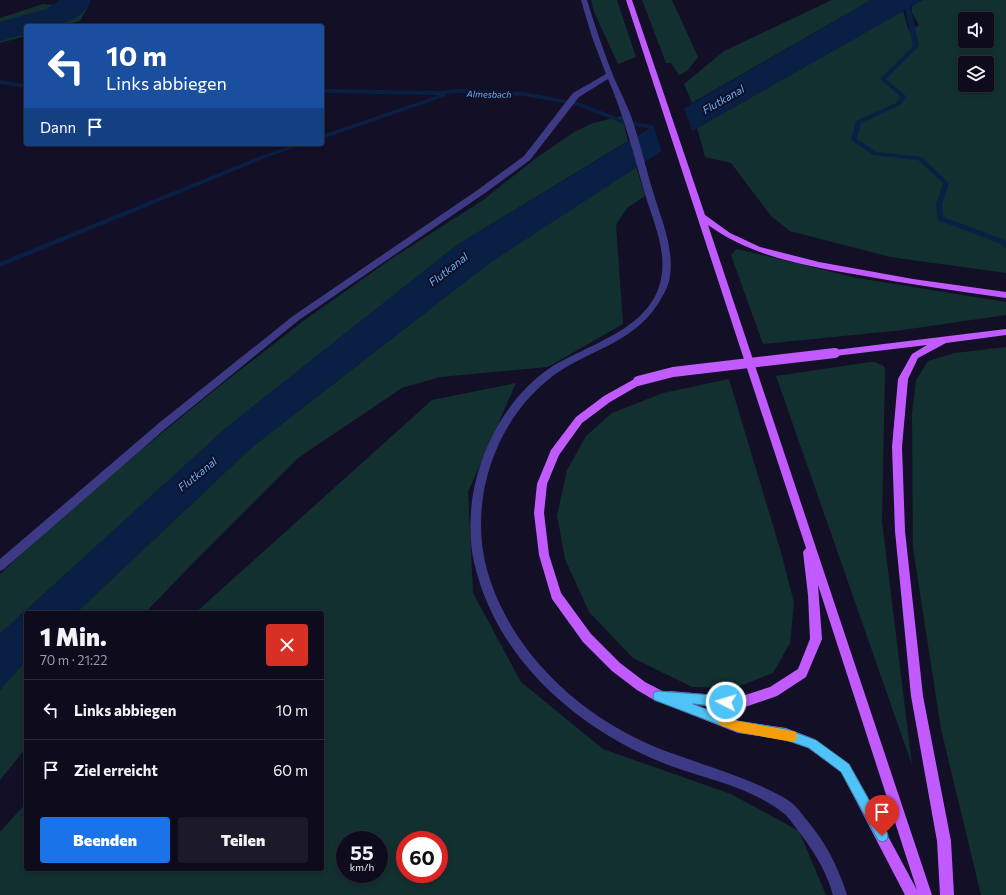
<!DOCTYPE html>
<html lang="de">
<meta charset="utf-8">
<style>
body{margin:0;font-family:Commissioner,sans-serif;background:#1c1929;color:#f1f3f6;height:100vh;display:flex;flex-direction:column;font-size:15px;white-space:nowrap}
*{box-sizing:border-box;margin:0}
p{font-size:13px;color:#9b9ba3}
.icon{flex:none;width:22px;height:22px;fill:none;stroke:currentColor;stroke-width:2;stroke-linecap:round;stroke-linejoin:round}
.map{position:relative;flex:1;overflow:hidden}
.sheet{position:absolute;left:24px;top:611px;width:300px;height:260px;display:flex;flex-direction:column;background:#0e0b1c;border-radius:4px;box-shadow:0 2px 6px #0003,0 0 0 1px #2e2b3b}
.sheet>*{flex:none}
.top-card{position:absolute;left:24px;top:24px;width:300px;height:122px;border-radius:4px;box-shadow:0 2px 6px #0003,0 0 0 1px #2e2b3b;background:#1a4fa0;color:#fff;overflow:hidden}
.controls{position:absolute;left:958px;top:12px;display:grid;gap:8px}
.controls a{display:grid;place-items:center;width:36px;height:36px;border-radius:4px;background:#0e0b1c;box-shadow:0 2px 6px #0003,0 0 0 1px #2e2b3b;font-size:20px}
.speed{position:absolute;left:336px;top:831px;display:flex;gap:8px;font-size:20px;font-weight:700;text-align:center}
.speed>*{display:grid;place-content:center;width:52px;height:52px;border-radius:50%;background:#0e0b1c;box-shadow:0 2px 6px #0003,0 0 0 1px #2e2b3b;line-height:1}
.speed small{font-size:10px;font-weight:400}
.speed .limit{border:6px solid #d22;background:#fff;color:#111}
.pin{position:absolute;display:grid;place-items:center;width:34px;height:34px;color:#fff;margin:-41px -17px;border-radius:50% 50% 50% 0;rotate:-45deg;box-shadow:0 0 4px #0007}
.pin .icon{rotate:45deg}
.me{position:absolute;width:44px;margin:-22px;rotate:275deg;stroke-linejoin:round;filter:drop-shadow(0 0 3px #0008)}
.turn{display:flex;align-items:center;gap:14px;height:84px;padding:0 16px;font-size:18px}
.turn .icon{width:52px;height:52px;stroke-width:2.5}
.turn b{display:block;font-size:28px;line-height:34px}
.then{display:flex;align-items:center;height:38px;padding:0 16px;background:#0003;gap:8px;font-size:15px}
.round{display:grid;place-items:center;flex:none;width:42px;height:42px;border-radius:4px;background:#1c1929}
.head{display:flex;align-items:center;justify-content:space-between;height:68px;padding:0 16px}
h1{font-size:24px;font-weight:800;line-height:30px}
.button{display:flex;gap:8px;margin-top:auto;padding:8px 16px}
.button a{flex:1;height:46px;border-radius:4px;background:#1a73e8;color:#fff;font-size:16px;font-weight:800;line-height:46px;text-align:center}
.button a+a{background:#1c1929;color:#f1f3f6}
ul{padding:0;list-style:none}
li{display:flex;align-items:center;gap:12px;height:60px;padding:0 16px;border-top:1px solid #2e2b3b}
li div{flex:1}
li b{display:block;font-size:15px}
li em{font-style:normal}
.map>svg:first-child{display:block}
.green{fill:#12302f;fill-rule:evenodd}
.water{fill:#0a1f44}
.pier{fill:#130f26}
.lines{fill:none;stroke-linecap:round;stroke-linejoin:round}
.stream{fill:#0a1f44;fill-rule:evenodd}
.river{fill:#0a1f44;fill-rule:evenodd}
.service{fill:#3d3a85;fill-rule:evenodd}
.primary{fill:#c25bff;fill-rule:evenodd}
.primary-bridge{stroke:#c25bff;stroke-width:10}
.route{fill:#4fc3f7;stroke:#337fa1}
.slow{fill:#f59e0b}
.labels{text-anchor:middle;dominant-baseline:central;stroke-width:4;stroke-linejoin:round;paint-order:stroke}
.far-water-label{font-size:9px;font-style:italic;fill:#62b6ff;stroke:#130f26}
.water-label{font-size:11px;font-style:italic;fill:#62b6ff;stroke:#130f26}
</style>
<div class="map">
<svg width="1006" height="895" viewBox="0 0 1006 895">
<rect width="100%" height="100%" fill="#130f26"/>
<g class="green">
<path d="M591 0H617L636 57 618 64 594 12Z"/>
<path d="M642 0H672L698 57 687 71 679 75 671 63H666Z"/>
<path d="M832 0H871L692 103 684 84 724 51Z"/>
<path d="M923 0H1006V273L890 257 790 231 771 216 731 163 705 157 697 128 903 11 909 31 919 25 912 13V6ZM965 19H987V41H965ZM965 63H987V85H965Z"/>
<path d="M43 4 88 7 80 21 62 26H26V36L0 43V18Z"/>
<path d="M622 116 628 141 457 245 226 428 0 634V574L74 505 217 388 306 319 391 259 483 200 536 158 574 132 593 123Z"/>
<path d="M636 166 645 196 627 208 616 225 623 324 548 367 440 377 402 388 298 458 192 564 145 613H76L252 447 488 264Z"/>
<path d="M737 249 857 278 1006 302V315L903 330 763 344 731 255Z"/>
<path d="M1006 347V895H981L941 729 913 548 912 413 916 380 928 361 955 353Z"/>
<path d="M870 362H875L884 366 885 371 882 521 912 765 776 376Z"/>
<path d="M729 379 781 552 794 603 790 643 773 673 735 688 692 687 633 658 589 612 565 559 557 515 567 470 586 436 612 413 663 393Z"/>
<path d="M516 383 468 492 473 593 521 682 603 749 731 794 799 831 826 895H0V832L26 803V869H322V613H195L432 400ZM345 840H379V874H345ZM405 840H439V874H405Z"/>
<path d="M26 660V748L0 780V690Z"/>
</g>
<path class="water" d="M871 0H923L697 128 488 264 252 447 76 613H26V660L0 690V634L226 428 457 245 652 127Z"/>
<path class="pier" d="M683 106 693 133 662 152 653 124Z"/>
<g class="lines">
<g class="stream">
<path d="M903 0H909L919 46 886 79 907 97 900 105 861 123 857 139 877 152 922 157 949 183 942 204 943 217 1005 240 1006 248H1004L1001 244 938 220 936 204 943 183 918 160 873 155 851 140 856 121 896 103 901 97 880 79 913 46Z"/>
<path d="M0 80 26 84V88L0 84Z"/>
<path d="M322 89 440 91 458 89 523 92 578 102 627 121 652 125 655 127 652 129 624 124 575 105 523 96 458 93 446 94V96L322 139V135L439 95 322 93Z"/>
<path d="M296 144H305L265 158 0 267V262L261 156Z"/>
</g>
<path class="river" d="M60 0H91C88 14 65 25 51 26 43 27 34 26 26 26V34L0 41V22L46 9Z"/>
<path class="service" d="M581 0H587C595 26 604 53 614 78 620 91 626 103 631 116 640 142 646 169 654 195 662 221 674 248 670 276 669 284 666 290 662 297 637 343 592 348 554 375 495 419 468 500 487 570 512 658 590 725 674 754 704 765 734 774 763 787 773 792 785 797 793 804 798 808 801 813 805 818 825 841 838 866 847 895H833C825 867 811 847 793 824 790 820 787 815 782 812 751 788 708 779 671 766 580 732 496 660 474 562 459 493 491 408 550 368 587 344 651 330 661 279 667 250 653 221 645 194 634 155 624 116 608 79L579 97 530 160 485 193 299 320 165 429 4 569 0 571V559L159 423 293 316 479 189 524 156 573 93 606 74 592 37Z"/>
<g class="primary">
<path d="M626 0H632L705 215 730 233 760 247 819 262 913 279 1006 292V298C957 291 908 284 859 275 807 266 752 257 708 225L932 895H905L841 772 808 748 786 740 738 733 654 700 637 690 612 671 583 642 552 599 539 555 534 513 537 484 551 450 576 417 604 396 638 377 641 378 643 381 641 384 610 402 582 423 559 455 547 484 544 513 549 555 561 593 591 634 620 663 645 682 666 693 670 691 739 697 770 687 798 669 810 639 808 595 803 552 806 548ZM818 585 917 890 849 764 812 738 786 728 738 721 696 705 739 709 777 696 806 677 822 639Z"/>
<path d="M1006 329V335L946 343 918 358 908 379 902 447 905 531 923 696 951 841 954 895H940L937 841 911 696 895 531 892 447 898 379 912 354 927 345 835 356 830 353 835 350Z"/>
</g>
<path class="primary-bridge" d="M638 381 673 372 835 353"/>
</g>
<path class="route" d="M658 691 726 696 730 698 731 702 730 705 726 707 693 704 738 721 786 729 816 740 849 764 887 832 888 836 887 840 882 842 878 840 841 772 809 748 786 740 738 732 654 700 653 696 654 692Z"/>
<path class="slow" d="M724 716 738 721 792 731 796 732 797 736 796 740 792 742 738 732 720 725 718 721 720 718Z"/>
<g class="labels">
<g class="far-water-label">
<text transform="translate(489 94) rotate(1)">Almesbach</text>
</g>
<g class="water-label">
<text transform="translate(723 99) rotate(-30)">Flutkanal</text>
<text transform="translate(448 269) rotate(-38)">Flutkanal</text>
<text transform="translate(197 474) rotate(-39)">Flutkanal</text>
</g>
</g>
</svg>
<div class="controls">
<a><svg class="icon" aria-label="sound" viewBox="0 0 24 24"><path d="M4 9h4l5-4v14l-5-4H4zM17 9q2 3 0 6"/></svg></a>
<a><svg class="icon" aria-label="layers" viewBox="0 0 24 24"><path d="M12 4l9 5-9 5-9-5zM3 14l9 5 9-5"/></svg></a>
</div>
<div class="speed"><div>55<small>km/h</small></div><div class="limit">60</div></div>
<div class="pin" style="left:882px;top:836px;background:#d93025"><svg class="icon" aria-label="arrive" viewBox="0 0 24 24"><path d="M6 21V4h12l-3 4 3 4H6"/></svg></div>
<svg class="me" style="left:726px;top:702px" viewBox="-20 -20 40 40"><circle r="17" fill="#4fc3f7" stroke="#fff" stroke-width="3"/><path d="M0-11L8 9 0 5-8 9z" fill="#fff"/></svg>
<div class="top-card">
<div class="turn"><svg class="icon" aria-label="left" viewBox="0 0 24 24"><path d="M17 20v-9H6M10 6l-5 5 5 5"/></svg><div><b>10 m</b>Links abbiegen</div></div>
<div class="then">Dann<svg class="icon" aria-label="arrive" viewBox="0 0 24 24"><path d="M6 21V4h12l-3 4 3 4H6"/></svg></div>
</div>
<section class="sheet">
<div class="head"><div><h1>1 Min.</h1><p>70 m · 21:22</p></div><a class="round" style="background:#d93025;color:#fff"><svg class="icon" aria-label="close" viewBox="0 0 24 24"><path d="M6 6l12 12M18 6L6 18"/></svg></a></div>
<ul>
<li><svg class="icon" aria-label="left" viewBox="0 0 24 24"><path d="M17 20v-9H6M10 6l-5 5 5 5"/></svg><div><b>Links abbiegen</b></div><em>10 m</em></li>
<li><svg class="icon" aria-label="arrive" viewBox="0 0 24 24"><path d="M6 21V4h12l-3 4 3 4H6"/></svg><div><b>Ziel erreicht</b></div><em>60 m</em></li>
</ul>
<div class="button"><a>Beenden</a><a>Teilen</a></div>
</section>
</div>
